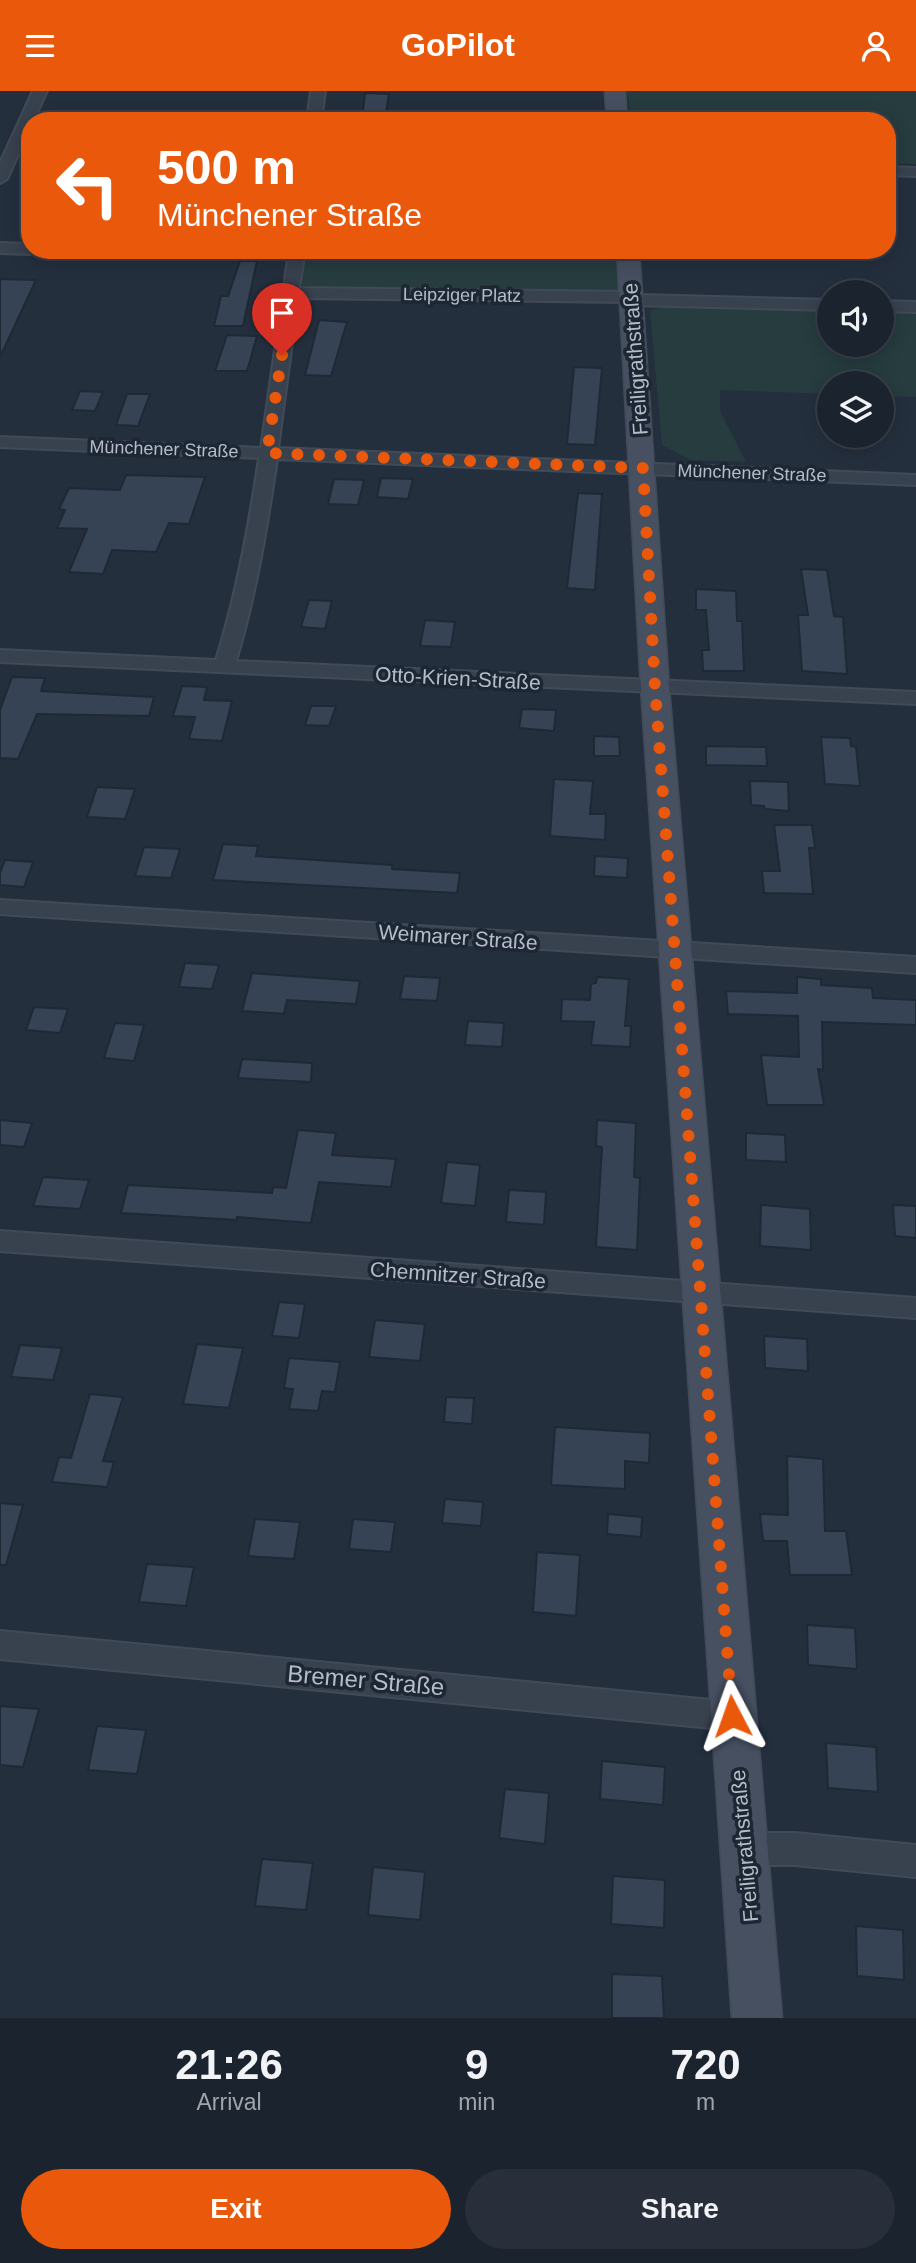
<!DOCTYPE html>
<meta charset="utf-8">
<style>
body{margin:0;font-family:Arial,sans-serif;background:#282f3a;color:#f1f3f6;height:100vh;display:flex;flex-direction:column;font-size:26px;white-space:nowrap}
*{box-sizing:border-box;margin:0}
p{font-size:23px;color:#a0a4aa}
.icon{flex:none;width:38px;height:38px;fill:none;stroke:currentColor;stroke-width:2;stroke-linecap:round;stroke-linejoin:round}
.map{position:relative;height:1927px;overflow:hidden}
.sheet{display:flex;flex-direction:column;background:#1b232e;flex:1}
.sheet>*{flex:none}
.guide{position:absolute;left:21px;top:21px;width:875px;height:147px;border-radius:28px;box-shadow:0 4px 18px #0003,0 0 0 2px #39404a;background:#ea580c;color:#fff;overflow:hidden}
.controls{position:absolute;left:817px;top:189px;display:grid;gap:14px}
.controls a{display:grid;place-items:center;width:77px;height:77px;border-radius:50%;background:#1b232e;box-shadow:0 4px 18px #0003,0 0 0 2px #39404a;font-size:35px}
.pin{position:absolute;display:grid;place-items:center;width:60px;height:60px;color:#fff;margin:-72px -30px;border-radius:50% 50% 50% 0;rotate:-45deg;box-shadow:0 0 7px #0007}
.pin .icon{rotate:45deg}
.me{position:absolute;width:77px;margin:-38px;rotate:356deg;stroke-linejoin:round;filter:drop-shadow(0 0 5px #0008)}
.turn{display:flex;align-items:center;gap:24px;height:147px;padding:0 21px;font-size:32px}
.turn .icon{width:91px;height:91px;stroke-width:2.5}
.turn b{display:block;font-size:49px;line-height:60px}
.eta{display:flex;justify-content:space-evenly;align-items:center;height:119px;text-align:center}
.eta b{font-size:42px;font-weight:700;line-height:49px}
.button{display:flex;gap:14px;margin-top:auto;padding:14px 21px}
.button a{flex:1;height:80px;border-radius:42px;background:#ea580c;color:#fff;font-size:28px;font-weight:700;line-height:80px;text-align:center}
.button a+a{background:#282f3a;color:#f1f3f6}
header{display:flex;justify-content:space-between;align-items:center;height:91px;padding:0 21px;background:#ea580c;color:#fff;font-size:32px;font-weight:700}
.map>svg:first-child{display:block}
.green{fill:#263c3f}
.building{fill:#364354;stroke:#1f2835;stroke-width:2}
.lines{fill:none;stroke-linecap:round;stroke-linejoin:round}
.street-casing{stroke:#414a57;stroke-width:4}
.secondary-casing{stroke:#414a57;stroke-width:3}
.street{fill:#38414e;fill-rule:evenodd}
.secondary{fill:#465061;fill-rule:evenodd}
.route{stroke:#ea580c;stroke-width:12;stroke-dasharray:0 21.6}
.labels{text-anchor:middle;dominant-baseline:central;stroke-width:7;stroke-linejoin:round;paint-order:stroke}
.far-street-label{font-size:18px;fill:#b4bcc9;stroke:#1d2633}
.street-label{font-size:21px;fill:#b4bcc9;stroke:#1d2633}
.near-street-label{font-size:24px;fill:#b4bcc9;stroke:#1d2633}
</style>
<header><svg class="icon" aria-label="menu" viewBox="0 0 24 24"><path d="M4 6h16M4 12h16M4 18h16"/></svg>GoPilot<svg class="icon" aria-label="person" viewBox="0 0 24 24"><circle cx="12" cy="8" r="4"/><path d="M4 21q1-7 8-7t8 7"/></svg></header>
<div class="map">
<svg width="916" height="1927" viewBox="0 0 916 1927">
<rect width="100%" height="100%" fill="#242f3e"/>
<g class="green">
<path d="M627 0H916V73L887 72V30H632Z"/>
<path d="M304 159H619L622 198 611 202 314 197 304 196 300 192Z"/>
<path d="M662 216 829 220 830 254H882V221L916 222V306L882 305V292H830L829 303 720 299V320L746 371 691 369 662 354 650 220Z"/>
</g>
<g class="building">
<path d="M365 2 389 3 385 28H362Z"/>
<path d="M240 170H257L243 235H214L221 205H228Z"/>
<path d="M0 188 36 189 0 266Z"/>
<path d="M319 229 347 231 331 285 305 284Z"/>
<path d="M227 244 257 245 247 280H215Z"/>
<path d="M574 276 602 277 595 354 567 353Z"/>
<path d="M80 300 103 301 95 320 72 319Z"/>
<path d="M127 303H150L138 335 116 334Z"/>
<path d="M126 384 205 386 189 433 169 432 156 461 112 459 103 483 69 481 87 438 57 437 65 419 59 418 69 397 120 399Z"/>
<path d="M381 387 413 388 408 408 377 406Z"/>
<path d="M334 388 364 389 358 414 328 413Z"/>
<path d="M578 402 602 403 595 499 567 497Z"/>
<path d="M801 478 827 479 834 525 843 526 847 583 802 580 798 524H808Z"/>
<path d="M696 498 736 500 737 530H742L744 580H703L702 559H709L706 519H696Z"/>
<path d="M309 509 332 510 325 538 301 536Z"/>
<path d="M425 529 455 531 451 556 420 555Z"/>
<path d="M12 586 45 587 41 600 154 606 149 625 37 623 18 668 0 667V619Z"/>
<path d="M182 595 207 596 204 609 232 610 222 650 189 648 195 626 173 625Z"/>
<path d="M311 615H336L329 635 305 634Z"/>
<path d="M522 618 556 619 554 640 519 637Z"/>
<path d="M594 645 619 646 620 665H594Z"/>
<path d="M821 646 850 647 851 655 856 656 860 695 825 693Z"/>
<path d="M706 655 766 656 767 675 706 674Z"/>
<path d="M554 688 593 690 590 723H606L605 749 550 745Z"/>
<path d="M750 690 788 691 789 720 765 718 764 715 751 714Z"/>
<path d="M97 696 135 698 125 728 87 726Z"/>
<path d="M774 734H812L815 757H809L813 803 764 802 762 780H780Z"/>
<path d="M223 753 258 755 256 765 392 774V778L460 782 457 802 213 789Z"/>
<path d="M144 756 180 758 171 787 135 785Z"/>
<path d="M595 765 628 767 627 787 594 785Z"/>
<path d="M5 769 33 771 24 796 0 794V782Z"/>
<path d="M185 872 219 874 212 898 179 896Z"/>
<path d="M252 882 360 890 356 913 287 909 284 923 242 920Z"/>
<path d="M404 885 440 887 437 910 400 908Z"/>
<path d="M597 886 629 888 625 935H631L630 956 591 954 594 931 561 930 562 908 590 909 591 893 596 892Z"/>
<path d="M797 886 821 888V894L872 897 873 907 916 909V934L822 931 823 979 818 978 824 1014H767L761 964 799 966 798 925 728 923 726 900 797 902Z"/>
<path d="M34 916 68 918 60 942 26 939Z"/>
<path d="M468 930 504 932 502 956 465 954Z"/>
<path d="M115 932 144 934 134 970 104 967Z"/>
<path d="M242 968 312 972 311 991 238 987Z"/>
<path d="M0 1029 32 1032 24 1056 0 1054Z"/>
<path d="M597 1029 636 1032 634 1086 640 1087 637 1159 596 1156 602 1056 596 1055Z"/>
<path d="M298 1039 336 1042 332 1064 396 1068 391 1096 319 1091 311 1132 237 1126V1129L121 1122 128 1094 272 1102 273 1096 286 1097Z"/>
<path d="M746 1042 785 1044 786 1071 746 1069Z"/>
<path d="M447 1071 480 1074 475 1115 441 1112Z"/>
<path d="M43 1086 89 1089 80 1118 33 1115Z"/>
<path d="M509 1099 546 1101 544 1134 506 1131Z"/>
<path d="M761 1114 810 1118 811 1159 760 1155Z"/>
<path d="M893 1114 916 1115V1147L895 1145Z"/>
<path d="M279 1211 305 1213 299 1247 272 1245Z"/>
<path d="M375 1229 425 1233 420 1270 369 1266Z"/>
<path d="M764 1245 807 1248 808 1280 765 1277Z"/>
<path d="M197 1253 243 1257 229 1317 183 1313Z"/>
<path d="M20 1254 62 1257 53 1289 11 1286Z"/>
<path d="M289 1267 340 1271 335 1301 322 1300 318 1320 289 1318 293 1298 284 1297Z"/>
<path d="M90 1303 123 1306 103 1370 114 1371 107 1396 52 1391 59 1366 71 1367Z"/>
<path d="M446 1306 474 1307 472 1333 444 1331Z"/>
<path d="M555 1336 650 1342 649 1372 625 1370V1398L551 1394Z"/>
<path d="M787 1365 823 1368 825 1440H846L852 1484H790L787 1450H763L760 1423 788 1424Z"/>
<path d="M445 1408 483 1411 481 1435 442 1432Z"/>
<path d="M0 1412 23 1414 6 1474H0Z"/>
<path d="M608 1423 642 1426 641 1446 607 1443Z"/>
<path d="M255 1428 300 1431 294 1468 248 1465Z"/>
<path d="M353 1428 395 1431 391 1461 349 1458Z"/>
<path d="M537 1461 580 1464 576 1525 533 1521Z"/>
<path d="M147 1473 194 1476 186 1515 139 1511Z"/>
<path d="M807 1534 855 1537 857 1578 808 1574Z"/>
<path d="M0 1615 39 1618 23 1676 0 1674Z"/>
<path d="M97 1635 146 1639 137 1683 88 1679Z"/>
<path d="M826 1652 876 1656 878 1701 828 1697Z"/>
<path d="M602 1670 665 1676 663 1714 600 1708Z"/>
<path d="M505 1698 549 1702 545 1753 499 1747Z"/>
<path d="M262 1768 313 1772 306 1819 255 1815Z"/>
<path d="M373 1776 425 1781 420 1829 368 1824Z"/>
<path d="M613 1785 665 1789 664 1837 611 1833Z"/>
<path d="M856 1835 903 1839 904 1889 857 1885Z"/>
<path d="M612 1883 662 1885 664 1927H612Z"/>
</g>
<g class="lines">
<g class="street-casing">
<g id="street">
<path d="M33 0H47L33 30H30V38L7 88 0 92V72Z"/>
<path d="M311 0H325L321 30H307Z"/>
<path d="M887 76 916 77V85L887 84Z"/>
<path d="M0 152 30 153V159H37L30 163 0 162Z"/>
<path d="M77 159H305L299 197 632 201 639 204 830 209V219L632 214 625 211 298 207 278 357 916 384V394L277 368C267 437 256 503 236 570L916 601V613L0 571V559L216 569C237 502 249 436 259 367L0 356V346L261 357 288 168 84 164Z"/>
<path d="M882 210 916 211V221L882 220Z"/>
<path d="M0 809 916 866V882L0 823Z"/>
<path d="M0 1140 916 1207V1227L0 1160Z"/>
<path d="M0 1540 732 1611 743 1615 748 1625 743 1635 732 1639 0 1568Z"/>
<path d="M745 1742H795L916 1754V1786L795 1774H745L733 1769 728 1758 733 1747Z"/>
</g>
</g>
<g class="secondary-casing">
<g id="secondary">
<path d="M605 0H625L627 30H607Z"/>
<path d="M617 159H639L669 597 782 1927H732L641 597Z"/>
</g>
</g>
<use href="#street" class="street"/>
<use href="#secondary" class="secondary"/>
</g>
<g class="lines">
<path class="route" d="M282 264 267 362 643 377 655 597 732 1625"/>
</g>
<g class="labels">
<g class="far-street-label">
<text transform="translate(462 204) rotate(1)">Leipziger Platz</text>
<text transform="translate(164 358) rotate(2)">Münchener Straße</text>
<text transform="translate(752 382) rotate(2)">Münchener Straße</text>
</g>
<g class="street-label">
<text transform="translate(635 268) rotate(-94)">Freiligrathstraße</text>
<text transform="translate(458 587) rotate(3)">Otto-Krien-Straße</text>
<text transform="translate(458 846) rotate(4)">Weimarer Straße</text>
<text transform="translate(458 1184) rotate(4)">Chemnitzer Straße</text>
<text transform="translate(744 1755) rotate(-95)">Freiligrathstraße</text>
</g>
<g class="near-street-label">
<text transform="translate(366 1589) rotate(5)">Bremer Straße</text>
</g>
</g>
</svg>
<div class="controls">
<a><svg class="icon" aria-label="sound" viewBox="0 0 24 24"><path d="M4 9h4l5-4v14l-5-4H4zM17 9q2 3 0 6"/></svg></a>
<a><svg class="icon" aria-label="layers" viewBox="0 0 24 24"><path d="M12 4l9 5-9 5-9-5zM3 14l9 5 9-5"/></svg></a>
</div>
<div class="pin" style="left:282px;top:264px;background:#d93025"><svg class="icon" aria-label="arrive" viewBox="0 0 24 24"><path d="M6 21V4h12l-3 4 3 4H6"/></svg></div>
<svg class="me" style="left:732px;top:1625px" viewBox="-20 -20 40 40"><path d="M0-17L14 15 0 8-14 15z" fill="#ea580c" stroke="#fff" stroke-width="4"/></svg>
<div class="guide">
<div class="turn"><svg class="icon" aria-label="left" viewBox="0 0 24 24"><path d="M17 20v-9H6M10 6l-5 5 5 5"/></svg><div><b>500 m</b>Münchener Straße</div></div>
</div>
</div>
<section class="sheet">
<div class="eta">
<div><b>21:26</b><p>Arrival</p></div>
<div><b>9</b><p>min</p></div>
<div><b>720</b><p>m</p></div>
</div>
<div class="button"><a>Exit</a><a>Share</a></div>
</section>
